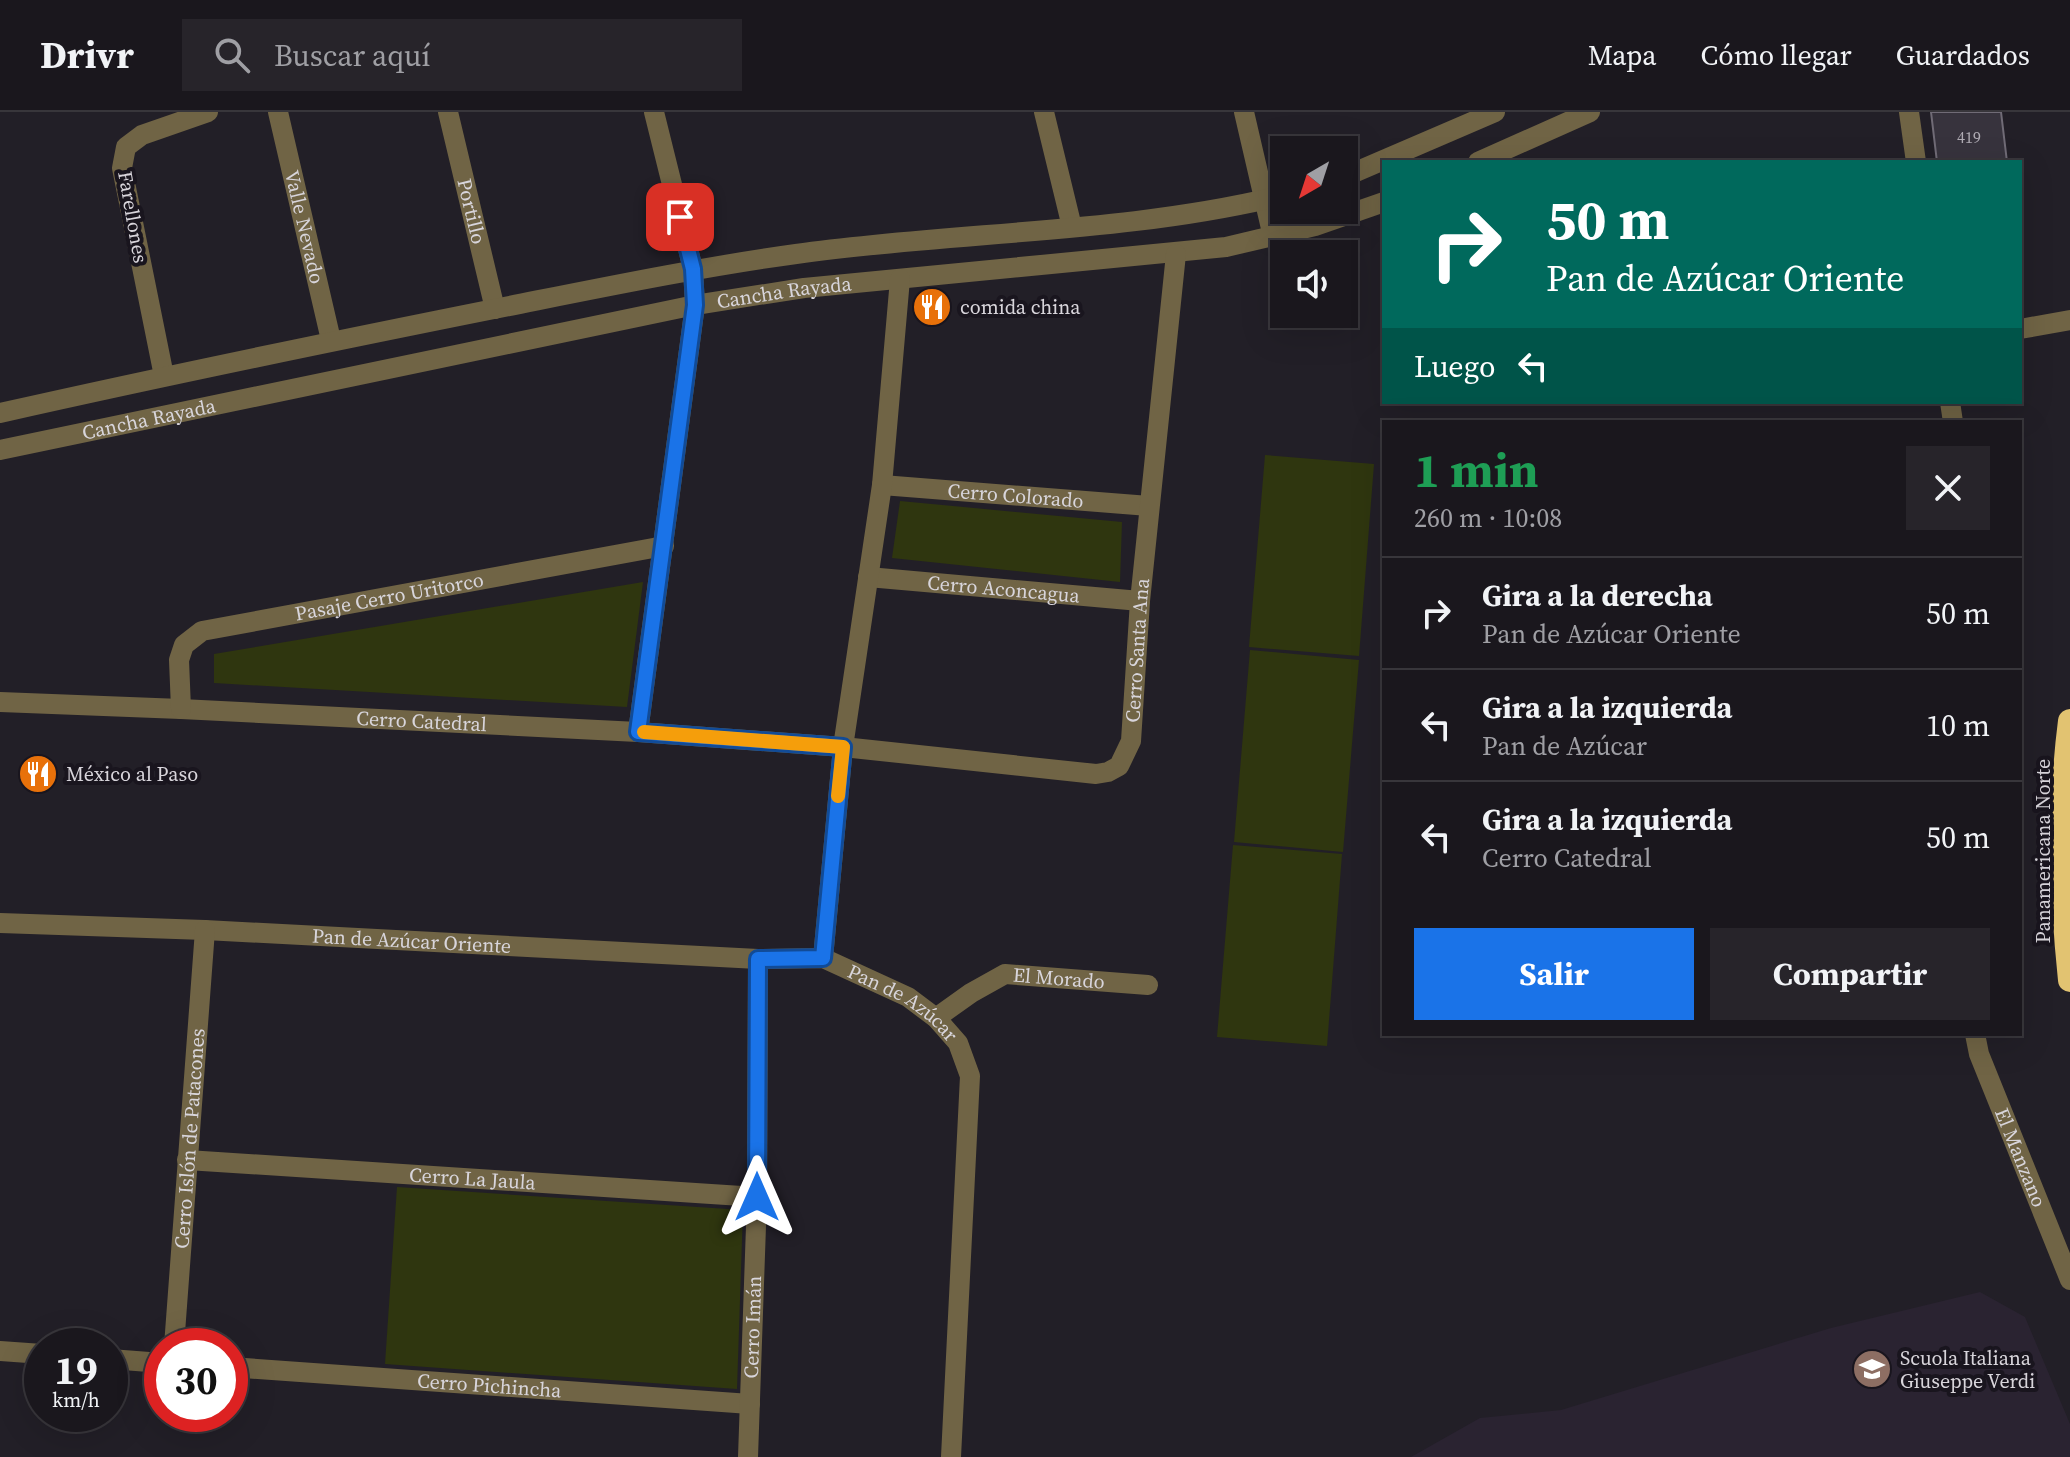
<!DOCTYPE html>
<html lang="es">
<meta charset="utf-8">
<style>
body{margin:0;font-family:"Source Serif 4",serif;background:#27242a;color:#f1f3f6;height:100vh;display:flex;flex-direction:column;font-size:30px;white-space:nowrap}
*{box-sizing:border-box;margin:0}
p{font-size:26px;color:#9f9fa4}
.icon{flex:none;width:44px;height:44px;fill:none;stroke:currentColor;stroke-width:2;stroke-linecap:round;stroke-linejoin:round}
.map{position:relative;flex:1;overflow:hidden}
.sheet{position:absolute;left:1382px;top:308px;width:640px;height:616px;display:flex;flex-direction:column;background:#1a171d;border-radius:0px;box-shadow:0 8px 32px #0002,0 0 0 2px #38363b}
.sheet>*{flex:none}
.top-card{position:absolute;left:1382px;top:48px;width:640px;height:244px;border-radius:0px;box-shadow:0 8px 32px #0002,0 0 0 2px #38363b;background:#00695c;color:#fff;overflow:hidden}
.needle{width:52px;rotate:219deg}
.buttons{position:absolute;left:1270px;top:24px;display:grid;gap:16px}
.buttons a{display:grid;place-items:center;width:88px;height:88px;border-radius:0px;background:#1a171d;box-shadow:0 8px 32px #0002,0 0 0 2px #38363b;font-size:40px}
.speed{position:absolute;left:24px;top:1216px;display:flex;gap:16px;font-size:40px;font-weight:700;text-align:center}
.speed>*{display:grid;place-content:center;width:104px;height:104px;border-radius:50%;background:#1a171d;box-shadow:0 8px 32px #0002,0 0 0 2px #38363b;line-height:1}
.speed small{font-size:20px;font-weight:400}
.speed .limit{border:12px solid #d22;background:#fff;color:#111}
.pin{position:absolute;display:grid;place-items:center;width:68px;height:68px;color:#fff;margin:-34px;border-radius:16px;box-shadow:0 4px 12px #0006}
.me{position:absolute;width:88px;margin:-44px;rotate:0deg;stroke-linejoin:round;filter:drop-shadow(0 0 6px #0008)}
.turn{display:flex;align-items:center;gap:28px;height:168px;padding:0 32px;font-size:36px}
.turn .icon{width:104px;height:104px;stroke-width:2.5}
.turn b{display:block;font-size:56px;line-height:68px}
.then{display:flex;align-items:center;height:76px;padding:0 32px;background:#0003;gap:16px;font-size:30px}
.round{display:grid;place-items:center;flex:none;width:84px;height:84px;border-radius:0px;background:#27242a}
.head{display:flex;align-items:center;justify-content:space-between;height:136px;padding:0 32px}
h1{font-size:48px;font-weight:700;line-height:60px;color:#1e9e55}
.primary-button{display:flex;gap:16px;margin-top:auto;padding:16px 32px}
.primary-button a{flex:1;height:92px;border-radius:0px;background:#1a73e8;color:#fff;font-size:32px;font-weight:700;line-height:92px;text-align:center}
.primary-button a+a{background:#27242a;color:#f1f3f6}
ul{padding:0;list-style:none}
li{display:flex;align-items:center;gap:24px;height:112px;padding:0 32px;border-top:2px solid #38363b}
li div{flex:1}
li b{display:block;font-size:30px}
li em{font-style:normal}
header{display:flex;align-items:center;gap:48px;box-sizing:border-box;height:112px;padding:0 40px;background:#1a171d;border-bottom:2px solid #38363b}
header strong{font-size:38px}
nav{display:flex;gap:44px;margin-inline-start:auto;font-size:28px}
.search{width:560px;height:72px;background:#27242a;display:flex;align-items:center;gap:20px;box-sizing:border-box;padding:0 28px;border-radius:0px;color:#9f9fa4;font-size:30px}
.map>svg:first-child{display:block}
.built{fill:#2a2331}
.green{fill:#2f360f}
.building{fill:#37333d;stroke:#706b76;stroke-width:2}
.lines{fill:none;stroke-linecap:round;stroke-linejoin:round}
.minor{stroke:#706445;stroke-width:20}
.highway{stroke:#e2c371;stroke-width:24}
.route-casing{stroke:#114b97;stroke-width:20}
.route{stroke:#1a73e8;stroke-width:14}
.slow{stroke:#f59e0b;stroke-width:14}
.labels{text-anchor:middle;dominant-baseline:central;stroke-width:8;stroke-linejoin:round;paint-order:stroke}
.number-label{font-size:16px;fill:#b0acb4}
.street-label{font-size:20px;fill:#d8d5db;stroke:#19151e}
.poi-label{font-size:20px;fill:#d8d5db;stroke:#19151e;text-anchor:start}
</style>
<header>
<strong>Drivr</strong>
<div class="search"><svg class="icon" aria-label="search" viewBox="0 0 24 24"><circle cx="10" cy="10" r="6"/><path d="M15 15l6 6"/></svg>Buscar aquí</div>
<nav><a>Mapa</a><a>Cómo llegar</a><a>Guardados</a></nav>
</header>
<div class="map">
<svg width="2070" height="1345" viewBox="0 0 2070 1345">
<rect width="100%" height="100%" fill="#221f27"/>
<path class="built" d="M1980 1180 2025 1205 2070 1312V1345H1411L1480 1306 1561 1298 1831 1216Z"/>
<g class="green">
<path d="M1265 343 1374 352 1359 544 1249 535Z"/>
<path d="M900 389 1122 410 1120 470 892 446Z"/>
<path d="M643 470 627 595 214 571V542Z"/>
<path d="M1250 538 1359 548 1343 740 1234 730Z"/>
<path d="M1233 733 1342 742 1327 934 1217 925Z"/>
<path d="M397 1075 743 1098 737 1277 385 1252Z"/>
</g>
<path class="building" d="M1931 0H2001L2007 50H1937Z"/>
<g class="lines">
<g class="minor">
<path id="s1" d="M278 0 331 228"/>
<path id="s2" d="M448 0 495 197"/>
<path d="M1044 0 1072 115"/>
<path d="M1244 0 1273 125"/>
<path d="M1909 0 1916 50"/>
<path d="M1478 50 1590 0"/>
<path d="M1344 65 1495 0"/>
<path d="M2020 217 2070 208"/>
<path d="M164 264 122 56 126 35 142 23 208 0"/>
<path d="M1950 290 1953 310"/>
<path d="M0 301C164 264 329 230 494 197 595 177 695 156 796 142 958 119 1126 122 1284 83"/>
<path id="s3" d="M0 338 695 193 804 176 1226 135 1315 114 1384 90"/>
<path id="s4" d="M882 373 1149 394"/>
<path id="s5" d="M868 465 1140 489"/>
<path id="s6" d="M0 590 181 597 638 620 843 635 1096 662 1108 660 1119 654 1131 629 1140 489 1176 142"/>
<path id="s7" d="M181 597 179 548 184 533 202 519 664 434"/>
<path d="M638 620 695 193 693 157 654 0"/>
<path id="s8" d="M0 811 205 818 758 847 823 846 908 885 936 906 958 931 970 964 951 1345"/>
<path d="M823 846 843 635 882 373 900 167"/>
<path id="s9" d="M936 906 971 881 1005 862 1148 873"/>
<path id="s10" d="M1975 922 1979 942 2070 1168"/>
<path id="s11" d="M187 1048 757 1085"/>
<path id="s12" d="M174 1234 205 818"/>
<path d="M0 1239 42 1242"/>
<path d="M110 1247 162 1251"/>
<path id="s13" d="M230 1255 750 1292"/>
<path id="s14" d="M748 1345 757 1085 758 847"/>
</g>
<path class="highway" d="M2070 609C2059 695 2061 782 2070 868"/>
</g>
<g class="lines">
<g class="route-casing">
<path id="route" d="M680 105 693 157 695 193 638 620 843 635 823 846 758 847 757 1085"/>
</g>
<use href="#route" class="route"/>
<path class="slow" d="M644 620 843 635 838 684"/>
</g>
<defs>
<g id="restaurant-disc" transform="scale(2)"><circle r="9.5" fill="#e8710a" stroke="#19151e"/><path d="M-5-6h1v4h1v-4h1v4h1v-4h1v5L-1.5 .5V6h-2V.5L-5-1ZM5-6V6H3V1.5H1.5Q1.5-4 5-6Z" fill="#fff"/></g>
<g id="school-disc" transform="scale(2)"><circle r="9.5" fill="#8d6e63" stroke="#19151e"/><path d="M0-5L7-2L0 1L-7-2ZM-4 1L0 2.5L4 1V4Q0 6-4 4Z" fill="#fff"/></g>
</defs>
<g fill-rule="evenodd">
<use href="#restaurant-disc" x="932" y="195"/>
<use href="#restaurant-disc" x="38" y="662"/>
<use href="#school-disc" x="1872" y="1257"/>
</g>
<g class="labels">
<g class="number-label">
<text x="1969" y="25">419</text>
</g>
<g class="street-label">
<text stroke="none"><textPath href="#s2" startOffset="102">Portillo</textPath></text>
<text transform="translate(133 105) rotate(80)">Farellones</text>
<text stroke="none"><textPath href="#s1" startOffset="118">Valle Nevado</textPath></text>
<text stroke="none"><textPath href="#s3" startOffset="800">Cancha Rayada</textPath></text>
<text stroke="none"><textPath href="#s3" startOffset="152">Cancha Rayada</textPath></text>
<text stroke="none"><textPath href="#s4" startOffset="134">Cerro Colorado</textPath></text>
<text stroke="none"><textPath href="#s5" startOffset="136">Cerro Aconcagua</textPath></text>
<text stroke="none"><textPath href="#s7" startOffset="278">Pasaje Cerro Uritorco</textPath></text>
<text stroke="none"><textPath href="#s6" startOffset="1242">Cerro Santa Ana</textPath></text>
<text stroke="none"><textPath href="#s6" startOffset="422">Cerro Catedral</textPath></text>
<text transform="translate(2043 739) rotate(-90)">Panamericana Norte</text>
<text stroke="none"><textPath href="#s8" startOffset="412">Pan de Azúcar Oriente</textPath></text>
<text stroke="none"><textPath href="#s9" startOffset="136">El Morado</textPath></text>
<text stroke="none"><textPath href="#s8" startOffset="916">Pan de Azúcar</textPath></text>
<text stroke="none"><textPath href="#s12" startOffset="208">Cerro Islón de Patacones</textPath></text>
<text stroke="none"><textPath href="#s10" startOffset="132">El Manzano</textPath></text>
<text stroke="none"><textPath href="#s11" startOffset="286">Cerro La Jaula</textPath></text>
<text stroke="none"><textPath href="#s14" startOffset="130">Cerro Imán</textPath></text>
<text stroke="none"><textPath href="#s13" startOffset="260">Cerro Pichincha</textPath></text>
</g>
<g class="poi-label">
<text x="960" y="195">comida china</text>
<text x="66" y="662">México al Paso</text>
<text x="1900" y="1246">Scuola Italiana<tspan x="1900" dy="23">Giuseppe Verdi</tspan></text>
</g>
</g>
</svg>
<div class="buttons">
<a><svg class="needle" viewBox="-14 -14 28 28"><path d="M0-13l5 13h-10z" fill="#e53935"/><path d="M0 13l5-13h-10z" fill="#9f9fa4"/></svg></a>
<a><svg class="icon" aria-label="sound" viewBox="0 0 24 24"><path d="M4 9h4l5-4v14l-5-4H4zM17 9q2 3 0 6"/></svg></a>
</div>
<div class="speed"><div>19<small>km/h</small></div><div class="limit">30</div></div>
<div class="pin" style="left:680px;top:105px;background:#d93025"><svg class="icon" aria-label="arrive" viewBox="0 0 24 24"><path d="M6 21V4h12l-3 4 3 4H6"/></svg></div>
<svg class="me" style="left:757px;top:1085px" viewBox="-20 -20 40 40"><path d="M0-17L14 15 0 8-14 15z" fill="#1a73e8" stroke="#fff" stroke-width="4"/></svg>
<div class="top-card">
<div class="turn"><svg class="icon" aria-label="right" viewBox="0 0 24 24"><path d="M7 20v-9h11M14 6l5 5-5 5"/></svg><div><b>50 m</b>Pan de Azúcar Oriente</div></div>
<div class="then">Luego<svg class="icon" aria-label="left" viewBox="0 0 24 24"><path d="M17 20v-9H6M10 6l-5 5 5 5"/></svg></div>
</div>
<section class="sheet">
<div class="head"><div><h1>1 min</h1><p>260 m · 10:08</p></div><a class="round"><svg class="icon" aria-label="close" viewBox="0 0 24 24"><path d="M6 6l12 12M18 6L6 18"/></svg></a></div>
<ul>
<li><svg class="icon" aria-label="right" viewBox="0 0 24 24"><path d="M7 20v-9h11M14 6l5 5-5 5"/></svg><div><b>Gira a la derecha</b><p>Pan de Azúcar Oriente</p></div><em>50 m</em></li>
<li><svg class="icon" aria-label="left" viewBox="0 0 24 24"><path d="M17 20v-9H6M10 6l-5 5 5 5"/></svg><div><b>Gira a la izquierda</b><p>Pan de Azúcar</p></div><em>10 m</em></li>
<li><svg class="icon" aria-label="left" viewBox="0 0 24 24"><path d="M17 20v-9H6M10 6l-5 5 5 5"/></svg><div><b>Gira a la izquierda</b><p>Cerro Catedral</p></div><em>50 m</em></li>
</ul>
<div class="primary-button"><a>Salir</a><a>Compartir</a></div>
</section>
</div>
